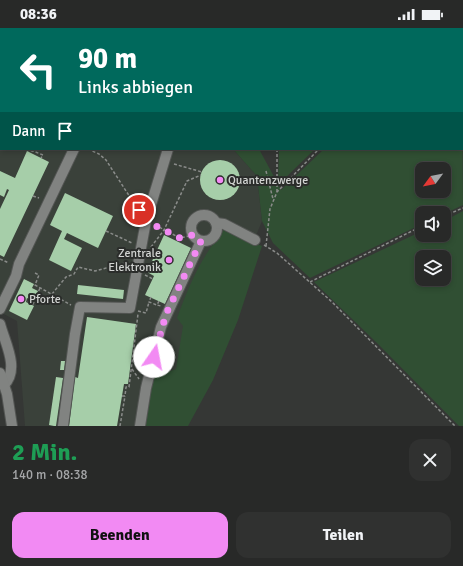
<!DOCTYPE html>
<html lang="de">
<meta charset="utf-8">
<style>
body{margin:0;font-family:Signika,sans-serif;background:#303130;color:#f1f3f6;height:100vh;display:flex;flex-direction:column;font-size:15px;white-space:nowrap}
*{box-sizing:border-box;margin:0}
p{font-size:13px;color:#a5a6a8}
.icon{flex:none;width:22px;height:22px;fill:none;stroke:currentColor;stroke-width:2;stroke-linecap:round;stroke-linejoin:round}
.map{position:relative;height:398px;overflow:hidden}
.side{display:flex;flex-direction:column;background:#282928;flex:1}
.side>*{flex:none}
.hud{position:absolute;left:0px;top:0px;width:463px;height:122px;box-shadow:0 2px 6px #0003,0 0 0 1px #444545;background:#00695c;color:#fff;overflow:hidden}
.needle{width:26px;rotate:238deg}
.fabs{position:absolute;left:415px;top:134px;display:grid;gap:8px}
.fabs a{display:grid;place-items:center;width:36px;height:36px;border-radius:8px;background:#282928;box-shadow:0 2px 6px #0003,0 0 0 1px #444545;font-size:20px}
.pin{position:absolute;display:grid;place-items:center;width:34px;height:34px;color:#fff;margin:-17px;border:2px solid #fff;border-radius:50%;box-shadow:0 1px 4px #0007}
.me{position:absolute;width:44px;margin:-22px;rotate:12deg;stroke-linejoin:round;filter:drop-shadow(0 0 3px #0008)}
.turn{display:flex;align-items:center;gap:14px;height:84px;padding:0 12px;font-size:18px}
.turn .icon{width:52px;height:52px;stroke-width:2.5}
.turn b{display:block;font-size:28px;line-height:34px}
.then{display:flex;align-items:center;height:38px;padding:0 12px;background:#0003;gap:8px;font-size:15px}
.round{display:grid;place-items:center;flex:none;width:42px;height:42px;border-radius:12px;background:#303130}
.head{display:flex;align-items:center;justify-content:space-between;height:68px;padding:0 12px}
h1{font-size:24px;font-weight:700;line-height:30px;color:#1e9e55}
.primary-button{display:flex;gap:8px;margin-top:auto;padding:8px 12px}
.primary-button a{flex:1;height:46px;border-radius:12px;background:#f28af3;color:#111;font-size:16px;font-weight:700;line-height:46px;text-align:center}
.primary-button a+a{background:#303130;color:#f1f3f6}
.status{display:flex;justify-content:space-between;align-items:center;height:28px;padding:0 20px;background:#282928;direction:ltr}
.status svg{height:11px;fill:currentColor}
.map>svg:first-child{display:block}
.built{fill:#3a413a}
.green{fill:#304f33;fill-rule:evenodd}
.building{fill:#a6cea9}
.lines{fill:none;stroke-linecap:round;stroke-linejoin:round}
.minor-casing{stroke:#535553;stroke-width:12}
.path{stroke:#8a8c8a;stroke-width:1.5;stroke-dasharray:3 2;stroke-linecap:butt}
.minor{stroke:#818381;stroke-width:10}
.route{stroke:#f28af3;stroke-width:7;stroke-dasharray:0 12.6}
.poi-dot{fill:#f28af3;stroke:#2b2d2b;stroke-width:1.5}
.labels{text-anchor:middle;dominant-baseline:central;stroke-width:4;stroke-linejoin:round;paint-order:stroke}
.poi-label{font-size:12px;fill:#d2d4d2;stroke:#2b2d2b;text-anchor:start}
</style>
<div class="status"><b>08:36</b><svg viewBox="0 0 49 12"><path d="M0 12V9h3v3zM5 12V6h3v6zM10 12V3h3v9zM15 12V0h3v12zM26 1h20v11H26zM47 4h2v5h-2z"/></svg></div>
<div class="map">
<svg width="463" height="398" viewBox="0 0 463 398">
<rect width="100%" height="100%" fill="#353735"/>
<g class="built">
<path d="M0 0H238L1 1V121H233L257 148 262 193 178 398H25L17 293 0 284Z"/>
<path d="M312 0H432L312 1Z"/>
</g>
<g class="green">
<path d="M462 23 463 177 444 186 422 185V196L310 250 273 215 262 193 257 148 233 121H259L278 156 279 121H315L278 157 281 162 324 121H462ZM422 141H444V163H422Z"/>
<path d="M463 183V398H459L378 316 314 254 422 203V207H444V193ZM422 229H444V251H422Z"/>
<path d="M223 202 262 218 238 292 213 352 188 398H146L149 370 154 349 176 341 183 298 177 290C186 266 195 243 209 222 214 214 219 213 223 202Z"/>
</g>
<g class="building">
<path d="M27 123 49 134 4 229 0 227V181L9 162 7 161 4 169 0 167V143L15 150Z"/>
<circle cx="220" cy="152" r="20"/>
<path d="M65 165 113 188 98 220 67 205 64 211 82 220 71 243 49 232 62 203 50 197Z"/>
<path d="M164 207 191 220 165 276 145 267 154 248 147 244Z"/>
<path d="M24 251 34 256 32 260 38 263 33 273 27 270 26 274 34 278 27 292 9 283Z"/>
<path d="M78 257 124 262 123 271 77 266Z"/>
<path d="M87 289 136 296 128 356H124L117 398H69L75 349 78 350Z"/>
<path d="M137 327 145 328 144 338 136 337Z"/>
<path d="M61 333H65L64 342H60Z"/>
<path d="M56 349 63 350 56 398H54L49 397Z"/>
</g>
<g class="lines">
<g class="minor-casing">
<g id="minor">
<path d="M219 1 220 0"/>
<circle cx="204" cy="200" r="13"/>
<path d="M216 195 224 196 255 212"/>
<path d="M0 281 16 248 19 236 74 121"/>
<path d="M0 296C5 315 20 341 4 357"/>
<path d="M0 345 7 366 12 398"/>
<path d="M63 398 75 306 80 279 130 280 146 193 168 121"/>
<path d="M140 398 146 360 161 299 201 213"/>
</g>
</g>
<g class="path">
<path d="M461 0 463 1"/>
<path d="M319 1 320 0"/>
<path d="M412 1 414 0"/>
<path d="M0 22H1"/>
<path d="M0 74 1 75"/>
<path d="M0 101 1 99"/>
<path d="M0 119H1"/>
<path d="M16 121 33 123"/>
<path d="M34 121 33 123 43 127 41 130"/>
<path d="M88 121 99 126 106 132 139 183"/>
<path d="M174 136 202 144"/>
<path d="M266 143 273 171"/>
<path d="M277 164V121"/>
<path d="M33 168 39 170"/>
<path d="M444 188 463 180"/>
<path d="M155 197 180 210 193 207"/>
<path d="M106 203 132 215"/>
<path d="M264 217 277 225 332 274 455 398"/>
<path d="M266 218 270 181 277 164 319 121"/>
<path d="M151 219 164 202 187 153 201 147"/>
<path d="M0 231 9 235"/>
<path d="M35 245 39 247 35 257 71 277"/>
<path d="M145 247 153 251"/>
<path d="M310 254 422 198"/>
<path d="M52 266 66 249 74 246 78 239 95 243 128 234"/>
<path d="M151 269 149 274 157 277"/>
<path d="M28 273 33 276 40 260"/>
<path d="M159 273 157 277 161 278"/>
<path d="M138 283 146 285 149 274"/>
<path d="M132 341 139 351"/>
<path d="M122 368H125L126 359H129L138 286"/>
<path d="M120 398 125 368"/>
</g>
<use href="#minor" class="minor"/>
</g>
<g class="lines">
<path class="route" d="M139 182 146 193 180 210 193 207 201 213 166 286 154 329"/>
</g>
<g class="poi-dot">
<circle cx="220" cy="152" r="4"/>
<circle cx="169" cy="232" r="4"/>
<circle cx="21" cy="271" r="4"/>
</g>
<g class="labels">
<g class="poi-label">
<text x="228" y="152">Quantenzwerge</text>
<text x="161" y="225" text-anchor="end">Zentrale<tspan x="161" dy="14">Elektronik</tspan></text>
<text x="29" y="271">Pforte</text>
</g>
</g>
</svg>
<div class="fabs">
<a><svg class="needle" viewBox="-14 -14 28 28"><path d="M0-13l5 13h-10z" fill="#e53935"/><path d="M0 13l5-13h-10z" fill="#a5a6a8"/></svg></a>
<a><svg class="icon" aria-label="sound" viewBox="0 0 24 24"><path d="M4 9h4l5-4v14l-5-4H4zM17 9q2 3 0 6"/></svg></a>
<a><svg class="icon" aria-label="layers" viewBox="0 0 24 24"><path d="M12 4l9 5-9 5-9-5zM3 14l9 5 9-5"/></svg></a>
</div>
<div class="pin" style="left:139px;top:182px;background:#d93025"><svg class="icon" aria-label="arrive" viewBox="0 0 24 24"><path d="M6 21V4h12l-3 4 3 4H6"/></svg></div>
<svg class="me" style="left:154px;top:329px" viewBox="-20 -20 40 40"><circle r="19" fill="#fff"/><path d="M0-13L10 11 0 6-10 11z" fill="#f28af3"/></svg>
<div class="hud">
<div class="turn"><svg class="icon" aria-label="left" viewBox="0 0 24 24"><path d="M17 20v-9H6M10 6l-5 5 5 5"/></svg><div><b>90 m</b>Links abbiegen</div></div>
<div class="then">Dann<svg class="icon" aria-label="arrive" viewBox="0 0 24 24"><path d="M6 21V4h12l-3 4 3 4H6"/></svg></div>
</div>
</div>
<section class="side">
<div class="head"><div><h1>2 Min.</h1><p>140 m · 08:38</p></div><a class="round"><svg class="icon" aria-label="close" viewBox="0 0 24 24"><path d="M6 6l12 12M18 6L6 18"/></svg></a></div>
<div class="primary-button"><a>Beenden</a><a>Teilen</a></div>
</section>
